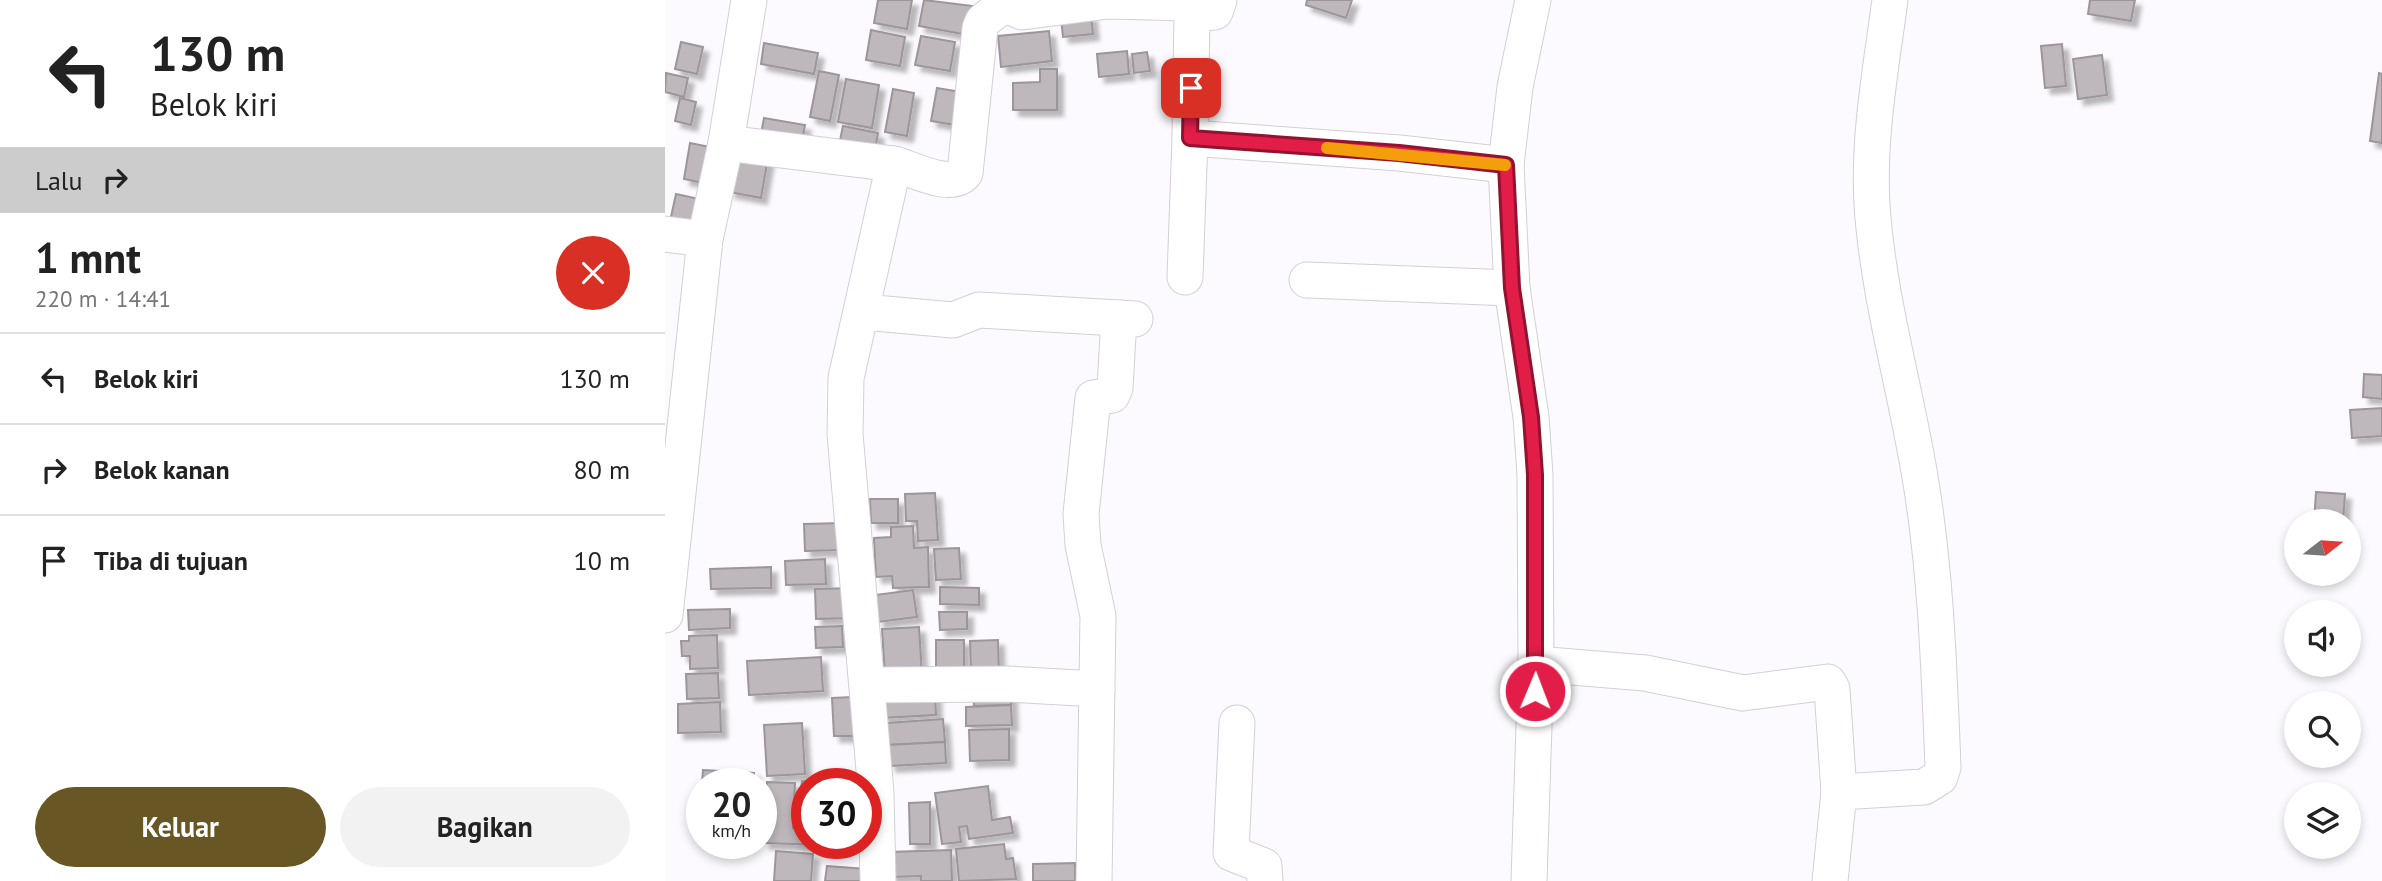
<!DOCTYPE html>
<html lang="id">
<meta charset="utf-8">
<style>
body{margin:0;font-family:"PT Sans",sans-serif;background:#f2f2f2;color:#222;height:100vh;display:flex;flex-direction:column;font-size:26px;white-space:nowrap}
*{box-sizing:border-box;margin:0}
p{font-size:23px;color:#767676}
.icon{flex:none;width:38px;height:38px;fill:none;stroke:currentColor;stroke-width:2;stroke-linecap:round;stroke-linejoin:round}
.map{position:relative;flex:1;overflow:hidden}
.panel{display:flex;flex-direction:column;background:#fff;width:665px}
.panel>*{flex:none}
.hud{background:#fff;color:#222;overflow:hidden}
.needle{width:46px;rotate:73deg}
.tools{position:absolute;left:1619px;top:509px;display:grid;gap:14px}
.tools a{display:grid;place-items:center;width:77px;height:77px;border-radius:50%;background:#fff;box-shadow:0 4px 10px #0003;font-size:35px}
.speed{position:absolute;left:21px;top:768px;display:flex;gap:14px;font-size:35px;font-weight:700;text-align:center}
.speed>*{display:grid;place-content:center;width:91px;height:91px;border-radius:50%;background:#fff;box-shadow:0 4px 10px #0003;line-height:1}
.speed small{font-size:18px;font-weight:400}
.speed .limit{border:10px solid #d22;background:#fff;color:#111}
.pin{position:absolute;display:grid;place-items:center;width:60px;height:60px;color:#fff;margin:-30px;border-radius:14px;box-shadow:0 4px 10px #0006}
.me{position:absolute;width:77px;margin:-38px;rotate:1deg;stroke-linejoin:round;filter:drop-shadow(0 0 5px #0008)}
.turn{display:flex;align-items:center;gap:24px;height:147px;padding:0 35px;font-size:32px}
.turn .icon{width:91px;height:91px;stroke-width:2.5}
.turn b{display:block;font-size:49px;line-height:60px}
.then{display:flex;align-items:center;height:66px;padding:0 35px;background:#0003;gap:14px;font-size:26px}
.round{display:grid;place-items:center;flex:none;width:74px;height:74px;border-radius:37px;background:#f2f2f2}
.summary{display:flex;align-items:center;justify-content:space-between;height:119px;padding:0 35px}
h1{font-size:42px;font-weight:700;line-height:52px}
.button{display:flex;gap:14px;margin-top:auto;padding:14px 35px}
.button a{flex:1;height:80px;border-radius:42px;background:#685624;color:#fff;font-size:28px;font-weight:700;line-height:80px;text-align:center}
.button a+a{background:#f2f2f2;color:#222}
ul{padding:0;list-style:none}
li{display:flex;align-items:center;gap:21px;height:91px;padding:0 35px;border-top:2px solid #e0e0e0}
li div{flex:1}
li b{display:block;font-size:26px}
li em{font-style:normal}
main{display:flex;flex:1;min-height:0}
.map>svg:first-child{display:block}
.building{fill:#beb7bc;stroke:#9c969a;stroke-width:2;filter:url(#shadow)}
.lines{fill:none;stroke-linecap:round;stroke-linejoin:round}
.minor-casing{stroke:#d3cfd6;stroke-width:37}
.minor{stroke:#fff;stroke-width:35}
.route-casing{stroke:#92132f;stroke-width:18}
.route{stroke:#e11d48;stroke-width:12}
.slow{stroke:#f59e0b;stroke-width:12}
</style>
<main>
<section class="panel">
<div class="hud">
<div class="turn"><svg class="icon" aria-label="left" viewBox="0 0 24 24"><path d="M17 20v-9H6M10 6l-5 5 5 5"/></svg><div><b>130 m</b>Belok kiri</div></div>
<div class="then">Lalu<svg class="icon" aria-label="right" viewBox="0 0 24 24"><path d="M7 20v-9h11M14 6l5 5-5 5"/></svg></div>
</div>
<div class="summary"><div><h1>1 mnt</h1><p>220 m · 14:41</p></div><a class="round" style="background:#d93025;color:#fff"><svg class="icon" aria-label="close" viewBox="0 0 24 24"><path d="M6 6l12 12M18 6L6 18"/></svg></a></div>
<ul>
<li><svg class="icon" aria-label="left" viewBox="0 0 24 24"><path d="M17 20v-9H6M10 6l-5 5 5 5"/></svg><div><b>Belok kiri</b></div><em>130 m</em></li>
<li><svg class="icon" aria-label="right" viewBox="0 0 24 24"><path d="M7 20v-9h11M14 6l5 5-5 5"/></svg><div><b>Belok kanan</b></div><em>80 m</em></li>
<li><svg class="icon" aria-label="arrive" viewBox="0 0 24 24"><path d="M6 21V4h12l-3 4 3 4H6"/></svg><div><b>Tiba di tujuan</b></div><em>10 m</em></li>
</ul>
<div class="button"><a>Keluar</a><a>Bagikan</a></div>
</section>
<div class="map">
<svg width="1717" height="881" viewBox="0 0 1717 881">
<defs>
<filter id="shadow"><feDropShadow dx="6" dy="6" stdDeviation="2" flood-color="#0004"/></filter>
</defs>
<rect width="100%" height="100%" fill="#fcfafe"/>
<g class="building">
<path d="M213 0H247L242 29 209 23Z"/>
<path d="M259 0 308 6 303 35 254 26Z"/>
<path d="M642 0H687L681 18 641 5Z"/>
<path d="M1425 0H1470L1466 21 1423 14Z"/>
<path d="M426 15 428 34 398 37 396 18Z"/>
<path d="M206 30 240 37 235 66 201 60Z"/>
<path d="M384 31 387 61 336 67 333 36Z"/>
<path d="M256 36 290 42 285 71 250 65Z"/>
<path d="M16 42 38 47 32 74 10 69Z"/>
<path d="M99 43 153 53 149 74 96 64Z"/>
<path d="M1397 44 1401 86 1380 88 1376 46Z"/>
<path d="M462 51 464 74 434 77 432 54Z"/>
<path d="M482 52 485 71 469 73 467 54Z"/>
<path d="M1437 55 1442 95 1413 99 1408 59Z"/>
<path d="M375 69H392V110H348V83L375 82Z"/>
<path d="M154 71 174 75 165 121 145 117Z"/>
<path d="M1 73 23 78 19 97 0 92Z"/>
<path d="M1714 73 1717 74V143L1705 141Z"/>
<path d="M181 79 214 85 207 128 173 122Z"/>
<path d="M272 88 302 93 296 126 266 121Z"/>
<path d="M228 89 249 93 242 136 220 132Z"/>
<path d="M15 98 31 102 26 125 10 121Z"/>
<path d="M99 118 140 125 136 146 95 139Z"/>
<path d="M178 126 213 133 209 156 173 150Z"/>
<path d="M25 143 50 148 43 184 19 179Z"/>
<path d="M71 153 103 158 96 198 64 192Z"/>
<path d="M11 194 34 199 27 231 4 226Z"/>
<path d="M1699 374 1717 375V399L1698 397Z"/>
<path d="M1717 408V436L1687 438 1685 410Z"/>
<path d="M1651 492 1680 494 1678 522H1649Z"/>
<path d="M270 493 273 540 253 541 252 521H241L240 494Z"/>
<path d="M205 499H233V523H206Z"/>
<path d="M178 523 179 550 140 551 139 524Z"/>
<path d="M248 526 249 548 263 547 264 587 228 588 227 576 211 577 209 538 226 537V527Z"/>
<path d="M294 548 296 579 271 580 269 549Z"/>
<path d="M160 559 161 584 121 585 120 561Z"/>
<path d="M106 567V588L46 589 45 569Z"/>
<path d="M275 587 314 588V605L275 604Z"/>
<path d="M189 588 190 618 151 619 150 589Z"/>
<path d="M248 590 252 617 213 622 210 595Z"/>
<path d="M65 609V628L24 630 23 610Z"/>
<path d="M274 612H302V629L275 630Z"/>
<path d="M177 626 178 647 151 648 150 627Z"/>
<path d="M254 627 257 675 220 677 217 629Z"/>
<path d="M52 635 53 668 25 669V656H17L16 641H24V636Z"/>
<rect x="271" y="640" width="28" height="39"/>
<path d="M333 640 334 674 306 675 305 641Z"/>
<path d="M156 657 158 691 84 695 82 661Z"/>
<path d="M53 673 54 698 22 699 21 674Z"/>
<path d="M270 693 271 715 217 718 215 697Z"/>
<path d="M346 693V705L309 706 308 694Z"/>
<path d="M187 697 189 736H169L167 698Z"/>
<path d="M55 702 56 732 13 733V704Z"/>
<path d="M346 705 347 725 301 726V707Z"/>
<path d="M278 719 280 742 223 745 222 723Z"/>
<path d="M137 723 140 774 102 776 99 725Z"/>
<path d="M344 729V760L305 761 304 730Z"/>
<path d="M280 742 281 763 225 766 223 745Z"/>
<path d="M38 770 89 773V784H37Z"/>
<path d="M137 781 158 783 142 784V821L132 819Z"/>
<path d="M102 782 130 783 128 828H142V844L158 845 99 843Z"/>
<path d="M323 786 327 820 345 817 348 833 304 839 302 826 294 827 296 842 277 844 270 793Z"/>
<path d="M265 802V844H245L244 803Z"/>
<path d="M339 844 341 859 348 858 351 879 294 881 291 849Z"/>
<path d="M286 850 287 881H256V876L225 877 223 852Z"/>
<path d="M111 851 148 854 146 881H109Z"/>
<path d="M410 863V881H368V864Z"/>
<path d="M162 866 201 869 200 881H160Z"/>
</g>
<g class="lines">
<g class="minor-casing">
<g id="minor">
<path d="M341 5 357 12 443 1 524 3 527 14"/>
<path d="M525 138 527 14 550 12 554 0"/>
<path d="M61 143 229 164"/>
<path d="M0 234 40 239"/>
<path d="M520 277 525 138 734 153 841 165"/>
<path d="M642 280 847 288"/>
<path d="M198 312 288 320 314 310 470 319"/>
<path d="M0 615 40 239 61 143 84 0"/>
<path d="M871 664 980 673 1078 693 1163 682 1167 689 1174 792"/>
<path d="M203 685 343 684 432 689"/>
<path d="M572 723 566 853 599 866 600 881"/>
<path d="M213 881 211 793 180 434 181 378 229 164C248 169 286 190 300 173L315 28 318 21 345 0"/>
<path d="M429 881 433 616 418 545 416 514 428 398 447 395 450 388 454 318"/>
<path d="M864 881 871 664 870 475 866 417 847 288 841 165 850 87 868 0"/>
<path d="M1165 881 1174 792 1259 787 1275 777 1278 767C1274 667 1271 569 1254 471 1239 383 1213 295 1207 205 1203 137 1216 68 1225 0"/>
</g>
</g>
<use href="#minor" class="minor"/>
</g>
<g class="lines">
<g class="route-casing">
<path id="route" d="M526 88 525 138 734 153 841 165 847 288 866 417 870 475V691"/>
</g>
<use href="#route" class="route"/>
<path class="slow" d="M662 148 840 165"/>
</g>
</svg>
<div class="tools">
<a><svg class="needle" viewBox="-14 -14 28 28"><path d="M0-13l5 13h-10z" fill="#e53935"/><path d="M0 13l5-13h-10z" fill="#767676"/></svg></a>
<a><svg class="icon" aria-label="sound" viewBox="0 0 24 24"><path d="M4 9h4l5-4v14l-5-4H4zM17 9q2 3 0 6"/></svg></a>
<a><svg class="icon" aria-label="search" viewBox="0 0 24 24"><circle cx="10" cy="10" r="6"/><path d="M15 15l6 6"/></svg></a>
<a><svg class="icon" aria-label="layers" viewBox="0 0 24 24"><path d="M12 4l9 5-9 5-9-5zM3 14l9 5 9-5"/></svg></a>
</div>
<div class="speed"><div>20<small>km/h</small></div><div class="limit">30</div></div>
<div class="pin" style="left:526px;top:88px;background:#d93025"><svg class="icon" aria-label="arrive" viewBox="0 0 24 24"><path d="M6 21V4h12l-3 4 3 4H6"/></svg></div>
<svg class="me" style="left:870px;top:691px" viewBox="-20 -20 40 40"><circle r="17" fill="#e11d48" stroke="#fff" stroke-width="3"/><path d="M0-11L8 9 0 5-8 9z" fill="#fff"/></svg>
</div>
</main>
